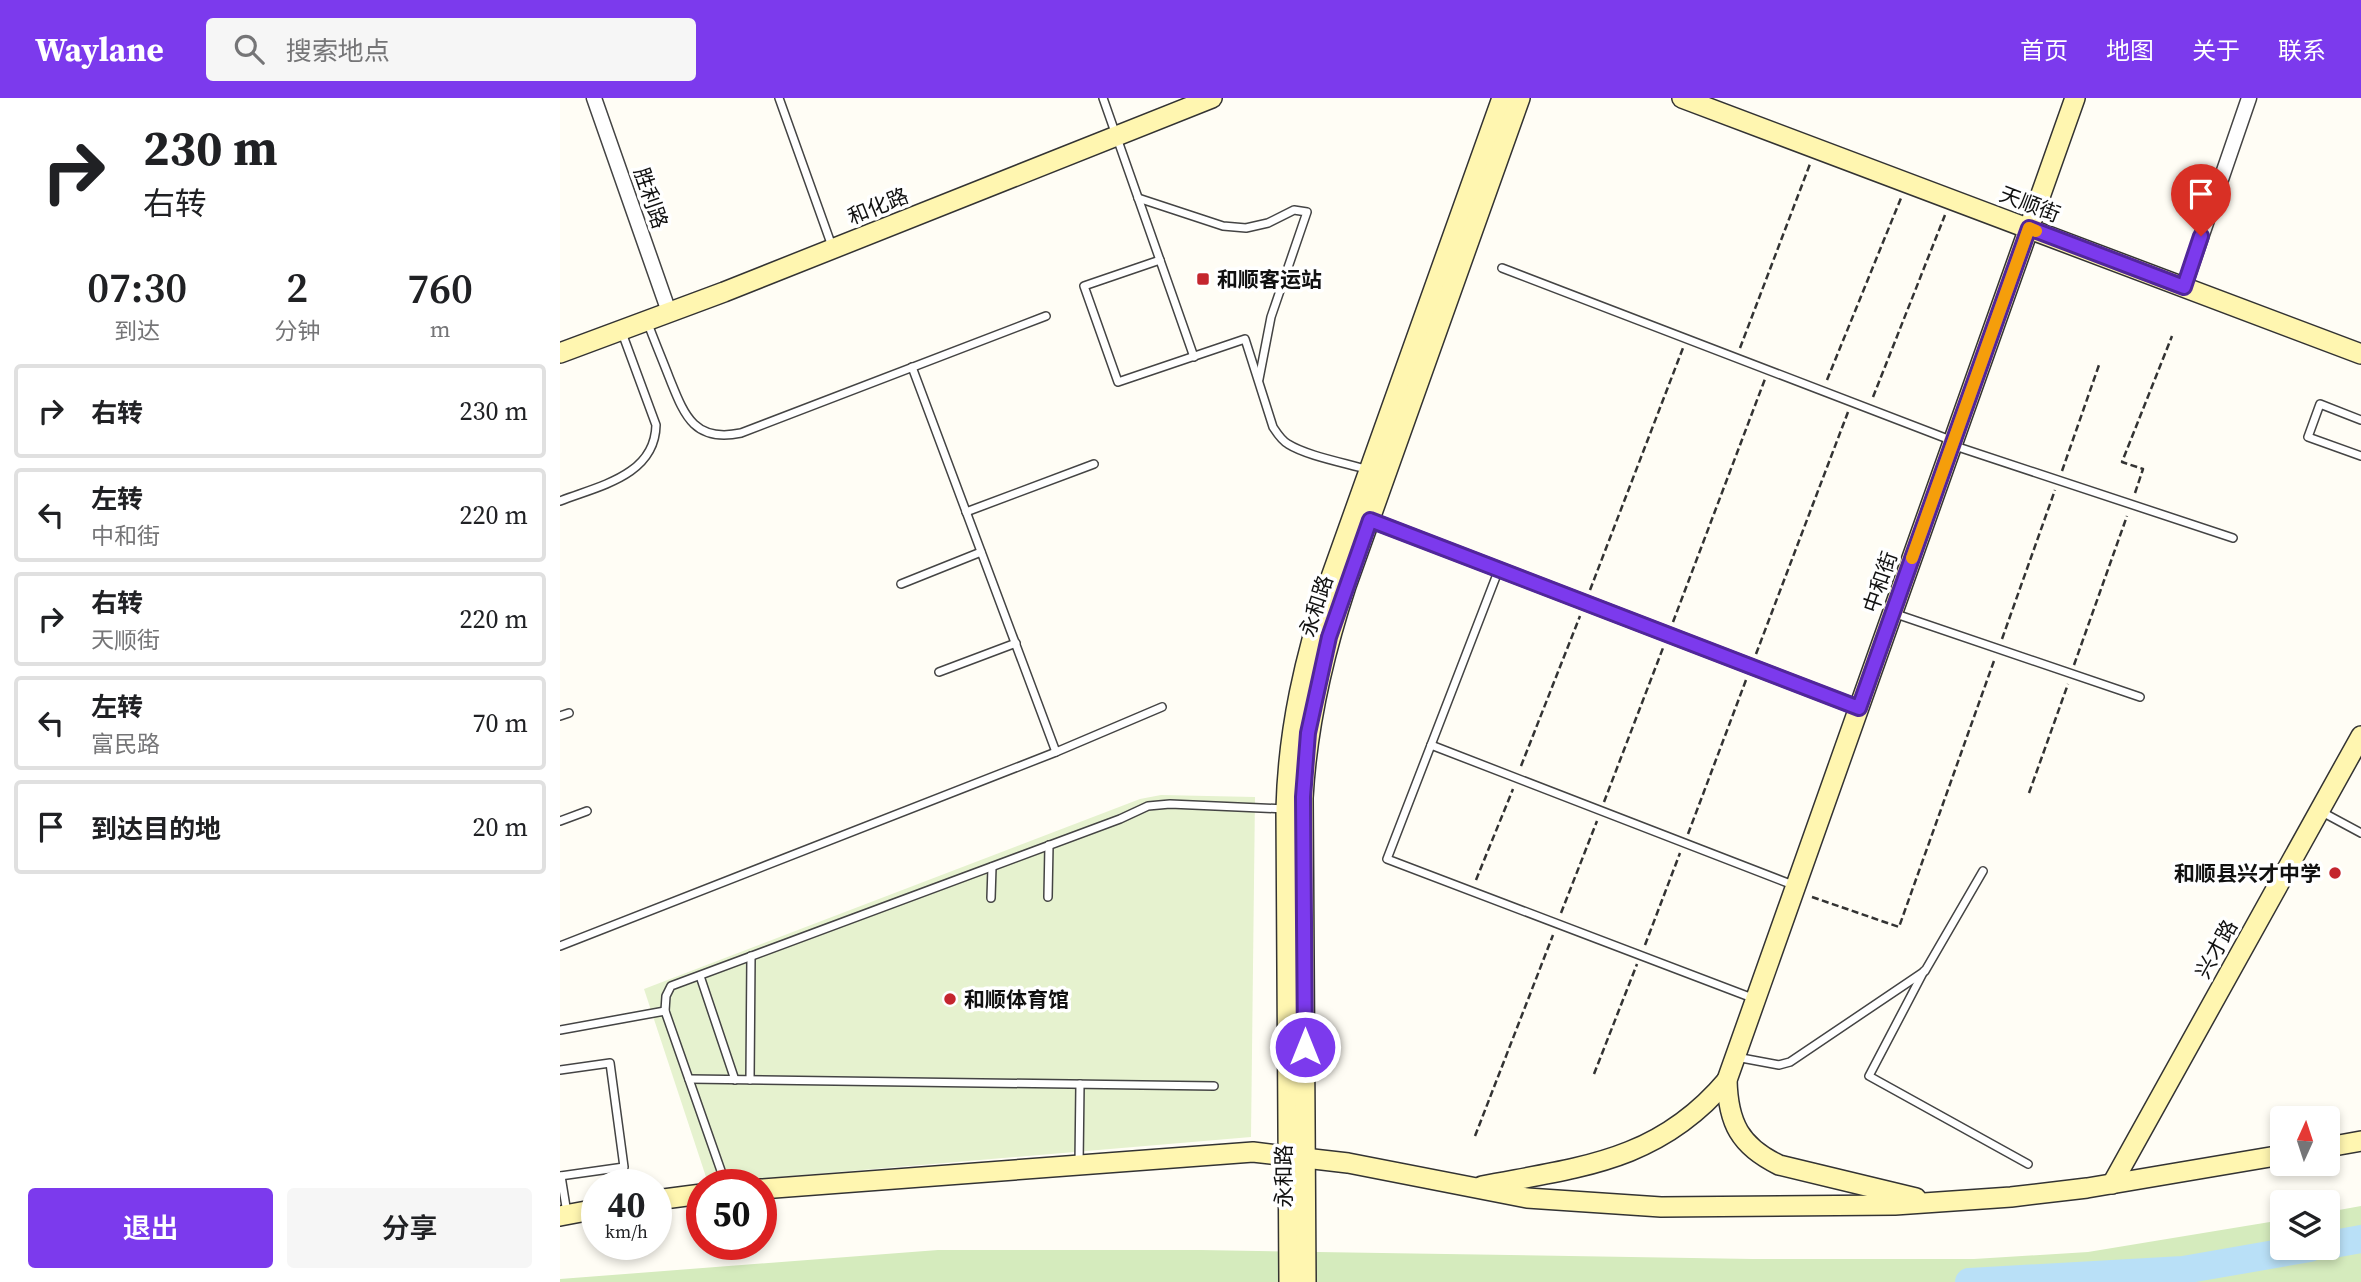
<!DOCTYPE html>
<html lang="zh">
<meta charset="utf-8">
<style>
body{margin:0;font-family:"Source Serif 4","Noto Sans SC",serif;background:#f6f6f6;color:#202124;height:100vh;display:flex;flex-direction:column;font-size:26px;white-space:nowrap}
*{box-sizing:border-box;margin:0}
p{font-size:23px;color:#757577}
.icon{flex:none;width:38px;height:38px;fill:none;stroke:currentColor;stroke-width:2;stroke-linecap:round;stroke-linejoin:round}
.map{position:relative;flex:1;overflow:hidden}
.panel{display:flex;flex-direction:column;background:#fff;width:560px}
.panel>*{flex:none}
.hud{background:#fff;color:#202124;overflow:hidden}
.needle{width:46px;rotate:3deg}
.fabs{position:absolute;left:1710px;top:1008px;display:grid;gap:14px}
.fabs a{display:grid;place-items:center;width:70px;height:70px;border-radius:7px;background:#fff;box-shadow:0 4px 10px #0003;font-size:35px}
.speed{position:absolute;left:21px;top:1071px;display:flex;gap:14px;font-size:35px;font-weight:700;text-align:center}
.speed>*{display:grid;place-content:center;width:91px;height:91px;border-radius:50%;background:#fff;box-shadow:0 4px 10px #0003;line-height:1}
.speed small{font-size:18px;font-weight:400}
.speed .limit{border:10px solid #d22;background:#fff;color:#111}
.pin{position:absolute;display:grid;place-items:center;width:60px;height:60px;color:#fff;margin:-72px -30px;border-radius:50% 50% 50% 0;rotate:-45deg;box-shadow:0 0 7px #0007}
.pin .icon{rotate:45deg}
.me{position:absolute;width:77px;margin:-38px;rotate:0deg;stroke-linejoin:round;filter:drop-shadow(0 0 5px #0008)}
.turn{display:flex;align-items:center;gap:24px;height:147px;padding:0 28px;font-size:32px}
.turn .icon{width:91px;height:91px;stroke-width:2.5}
.turn b{display:block;font-size:49px;line-height:60px}
.eta{display:flex;justify-content:space-evenly;align-items:center;height:119px;text-align:center}
.eta b{font-size:42px;font-weight:600;line-height:49px}
.button{display:flex;gap:14px;margin-top:auto;padding:14px 28px}
.button a{flex:1;height:80px;border-radius:7px;background:#7c3aed;color:#fff;font-size:28px;font-weight:600;line-height:80px;text-align:center}
.button a+a{background:#f6f6f6;color:#202124}
ul{padding:0;list-style:none}
li{display:flex;align-items:center;gap:21px;height:94px;margin:0 14px 10px;padding:0 14px;border:4px solid #e0e0e0;border-radius:7px}
li div{flex:1}
li b{display:block;font-size:26px}
li em{font-style:normal}
header{display:flex;align-items:center;gap:42px;box-sizing:border-box;height:98px;padding:0 35px;background:#7c3aed;color:#fff}
header strong{font-size:33px}
nav{display:flex;gap:38px;margin-inline-start:auto;font-size:24px}
.search{width:490px;height:63px;background:#f6f6f6;display:flex;align-items:center;gap:18px;box-sizing:border-box;padding:0 24px;border-radius:7px;color:#757577;font-size:26px}
main{display:flex;flex:1;min-height:0}
.map>svg:first-child{display:block}
.green{fill:#d5ebbd}
.pitch{fill:#e6f2cf}
.lines{fill:none;stroke-linecap:round;stroke-linejoin:round}
.river{stroke:#b9e0f7;stroke-width:28}
.lane-casing{stroke:#444;stroke-width:10}
.street-casing{stroke:#444;stroke-width:17}
.secondary-casing{stroke:#333;stroke-width:22}
.path{stroke:#333;stroke-width:2.5;stroke-dasharray:7 3.5;stroke-linecap:butt}
.lane{stroke:#fff;stroke-width:7}
.street{stroke:#fff;stroke-width:14}
.secondary{stroke:#fff6b0;stroke-width:19}
.route-casing{stroke:#51269a;stroke-width:18}
.route{stroke:#7c3aed;stroke-width:12}
.slow{stroke:#f59e0b;stroke-width:12}
.poi-dot{fill:#c4262e;stroke:#fff;stroke-width:2.5}
.labels{text-anchor:middle;dominant-baseline:central;stroke-width:7;stroke-linejoin:round;paint-order:stroke}
.street-label{font-size:21px;fill:#111;stroke:#fff}
.poi-label{font-size:21px;font-weight:bold;fill:#111;stroke:#fff;text-anchor:start}
</style>
<header>
<strong>Waylane</strong>
<div class="search"><svg class="icon" aria-label="search" viewBox="0 0 24 24"><circle cx="10" cy="10" r="6"/><path d="M15 15l6 6"/></svg>搜索地点</div>
<nav><a>首页</a><a>地图</a><a>关于</a><a>联系</a></nav>
</header>
<main>
<section class="panel">
<div class="hud">
<div class="turn"><svg class="icon" aria-label="right" viewBox="0 0 24 24"><path d="M7 20v-9h11M14 6l5 5-5 5"/></svg><div><b>230 m</b>右转</div></div>
</div>
<div class="eta">
<div><b>07:30</b><p>到达</p></div>
<div><b>2</b><p>分钟</p></div>
<div><b>760</b><p>m</p></div>
</div>
<ul>
<li><svg class="icon" aria-label="right" viewBox="0 0 24 24"><path d="M7 20v-9h11M14 6l5 5-5 5"/></svg><div><b>右转</b></div><em>230 m</em></li>
<li><svg class="icon" aria-label="left" viewBox="0 0 24 24"><path d="M17 20v-9H6M10 6l-5 5 5 5"/></svg><div><b>左转</b><p>中和街</p></div><em>220 m</em></li>
<li><svg class="icon" aria-label="right" viewBox="0 0 24 24"><path d="M7 20v-9h11M14 6l5 5-5 5"/></svg><div><b>右转</b><p>天顺街</p></div><em>220 m</em></li>
<li><svg class="icon" aria-label="left" viewBox="0 0 24 24"><path d="M17 20v-9H6M10 6l-5 5 5 5"/></svg><div><b>左转</b><p>富民路</p></div><em>70 m</em></li>
<li><svg class="icon" aria-label="arrive" viewBox="0 0 24 24"><path d="M6 21V4h12l-3 4 3 4H6"/></svg><div><b>到达目的地</b></div><em>20 m</em></li>
</ul>
<div class="button"><a>退出</a><a>分享</a></div>
</section>
<div class="map">
<svg width="1801" height="1184" viewBox="0 0 1801 1184">
<rect width="100%" height="100%" fill="#fffdf5"/>
<path class="green" d="M1801 1108V1184H0V1181L378 1152H641L1193 1161H1414L1528 1154 1722 1122V1150H1768V1114Z"/>
<path class="pitch" d="M601 697 695 699 691 1039 148 1085 84 891 580 701Z"/>
<g class="lines">
<g class="river">
<path d="M1768 1147 1801 1141"/>
<path d="M1409 1184 1623 1172 1750 1150"/>
</g>
<g class="lane-casing">
<g id="lane">
<path d="M219 0 273 151"/>
<path d="M543 0 634 259"/>
<path d="M578 100 663 128 686 130 708 125 734 112 747 114 711 219 699 281"/>
<path d="M600 162 524 188 558 284 685 241 713 329C717 335 721 342 728 346 747 358 786 365 809 372"/>
<path d="M942 170 1393 343"/>
<path d="M87 223C94 242 102 261 109 279 124 316 133 345 181 335L486 218"/>
<path d="M352 269 496 654"/>
<path d="M1801 322 1760 306 1748 339 1801 358"/>
<path d="M1395 348 1673 440"/>
<path d="M0 403C38 388 95 378 96 327L61 232"/>
<path d="M406 414 534 366"/>
<path d="M939 471 827 761 1195 901"/>
<path d="M341 486 421 454"/>
<path d="M1333 515 1580 599"/>
<path d="M379 574 456 545"/>
<path d="M0 618 9 615"/>
<path d="M871 647 1233 787"/>
<path d="M1762 714 1801 735"/>
<path d="M0 723 27 713"/>
<path d="M488 799 489 747"/>
<path d="M431 800 432 769"/>
<path d="M0 848 496 654 602 609"/>
<path d="M1364 873 1309 978 1468 1066"/>
<path d="M140 878 175 982"/>
<path d="M0 932 105 913"/>
<path d="M1176 959 1219 967 1230 964 1365 873 1423 773"/>
<path d="M0 972 50 965 64 1069 0 1078"/>
<path d="M129 981 654 988"/>
<path d="M190 982 191 858"/>
<path d="M519 1066 520 986"/>
<path d="M1 1078 7 1115"/>
<path d="M166 1087 105 913 106 898 111 888 560 721 588 708 610 706 726 711"/>
</g>
</g>
<g class="street-casing">
<g id="street">
<path d="M34 0 109 214"/>
<path d="M1624 189 1689 0"/>
<path d="M810 422 1299 610"/>
</g>
</g>
<g class="secondary-casing">
<g id="secondary">
<path d="M1122 0 1801 256"/>
<path d="M0 255 164 194 652 0"/>
<path d="M1768 1049 1801 1043"/>
<path d="M1552 1086 1801 638"/>
<path d="M922 1088C1020 1069 1098 1064 1167 982"/>
<path d="M201 1091 693 1054 788 1065 967 1100 1101 1109 1335 1107 1451 1099 1527 1090 1722 1057"/>
<path d="M1356 1100 1219 1067C1180 1048 1168 1025 1167 982L1515 0"/>
<path d="M96 1102 142 1096"/>
<path d="M0 1118 37 1111"/>
<path d="M729 1184 726 711C728 631 745 558 770 482L942 0"/>
<path d="M746 1184 743 700C747 626 763 558 786 488L960 0"/>
</g>
</g>
<g class="path">
<path d="M1180 250 1250 66"/>
<path d="M1267 282 1341 100"/>
<path d="M1313 299 1385 117"/>
<path d="M1502 373 1539 267"/>
<path d="M1575 395 1583 371 1562 364 1612 238"/>
<path d="M1030 492 1123 250"/>
<path d="M1113 524 1205 281"/>
<path d="M1442 541 1495 392"/>
<path d="M1196 556 1288 314"/>
<path d="M1514 567 1567 418"/>
<path d="M961 668 1020 518"/>
<path d="M1469 695 1508 586"/>
<path d="M1044 704 1103 550"/>
<path d="M1128 736 1186 582"/>
<path d="M916 782 953 691"/>
<path d="M1252 799 1339 829 1435 560"/>
<path d="M1001 815 1037 723"/>
<path d="M1085 847 1120 755"/>
<path d="M1034 976 1077 866"/>
<path d="M915 1038 993 837"/>
</g>
<use href="#lane" class="lane"/>
<use href="#street" class="street"/>
<use href="#secondary" class="secondary"/>
</g>
<g class="lines">
<g class="route-casing">
<path id="route" d="M745 949 743 699 748 635 769 539 810 422 1299 610 1469 130 1624 189 1641 138"/>
</g>
<use href="#route" class="route"/>
<path class="slow" d="M1352 460 1469 130 1476 133"/>
</g>
<g class="poi-dot">
<rect x="636" y="174" width="14" height="14" rx="3.5"/>
<circle cx="1775" cy="775" r="7"/>
<circle cx="390" cy="901" r="7"/>
</g>
<g class="labels">
<g class="street-label">
<text transform="translate(91 100) rotate(71)">胜利路</text>
<text transform="translate(1470 106) rotate(21)">天顺街</text>
<text transform="translate(318 108) rotate(-22)">和化路</text>
<text transform="translate(1320 484) rotate(-71)">中和街</text>
<text transform="translate(756 508) rotate(-72)">永和路</text>
<text transform="translate(1656 851) rotate(-61)">兴才路</text>
<text transform="translate(723 1078) rotate(-90)">永和路</text>
</g>
<g class="poi-label">
<text x="657" y="181">和顺客运站</text>
<text x="1761" y="775" text-anchor="end">和顺县兴才中学</text>
<text x="404" y="901">和顺体育馆</text>
</g>
</g>
</svg>
<div class="fabs">
<a><svg class="needle" viewBox="-14 -14 28 28"><path d="M0-13l5 13h-10z" fill="#e53935"/><path d="M0 13l5-13h-10z" fill="#757577"/></svg></a>
<a><svg class="icon" aria-label="layers" viewBox="0 0 24 24"><path d="M12 4l9 5-9 5-9-5zM3 14l9 5 9-5"/></svg></a>
</div>
<div class="speed"><div>40<small>km/h</small></div><div class="limit">50</div></div>
<div class="pin" style="left:1641px;top:138px;background:#d93025"><svg class="icon" aria-label="arrive" viewBox="0 0 24 24"><path d="M6 21V4h12l-3 4 3 4H6"/></svg></div>
<svg class="me" style="left:745px;top:949px" viewBox="-20 -20 40 40"><circle r="17" fill="#7c3aed" stroke="#fff" stroke-width="3"/><path d="M0-11L8 9 0 5-8 9z" fill="#fff"/></svg>
</div>
</main>
